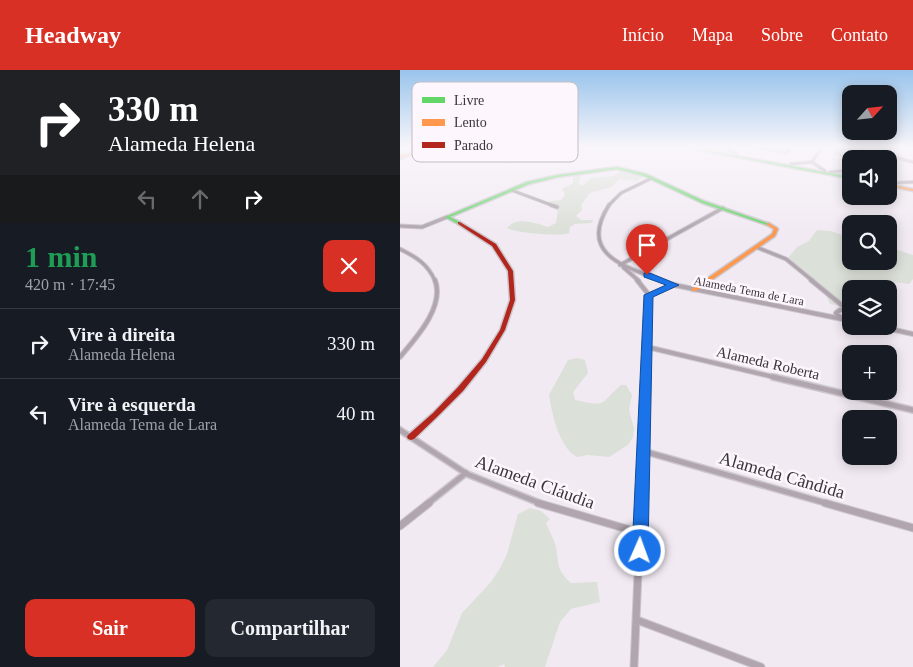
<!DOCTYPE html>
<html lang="pt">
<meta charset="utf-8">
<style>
body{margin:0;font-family:"Times New Roman",serif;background:#242831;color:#f1f3f6;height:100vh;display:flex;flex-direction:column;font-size:19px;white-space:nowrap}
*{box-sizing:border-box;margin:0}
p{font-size:16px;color:#9ea1a6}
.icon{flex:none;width:28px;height:28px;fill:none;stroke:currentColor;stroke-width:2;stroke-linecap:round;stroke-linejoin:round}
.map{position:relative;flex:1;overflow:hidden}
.drawer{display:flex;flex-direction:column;background:#171b24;width:400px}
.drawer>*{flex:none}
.hud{background:#202124;color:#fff;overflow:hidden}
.needle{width:32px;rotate:63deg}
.controls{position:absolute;left:442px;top:15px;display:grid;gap:10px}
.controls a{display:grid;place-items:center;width:55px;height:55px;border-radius:10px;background:#171b24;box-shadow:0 2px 12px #0003;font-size:25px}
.pin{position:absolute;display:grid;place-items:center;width:42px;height:42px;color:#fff;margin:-51px -21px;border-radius:50% 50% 50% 0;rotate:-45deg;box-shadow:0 0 5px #0007}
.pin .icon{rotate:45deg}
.me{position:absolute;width:55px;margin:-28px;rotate:2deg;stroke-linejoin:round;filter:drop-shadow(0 0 4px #0008)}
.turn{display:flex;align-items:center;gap:18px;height:105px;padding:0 25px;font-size:22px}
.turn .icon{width:65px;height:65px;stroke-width:2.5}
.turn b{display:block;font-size:35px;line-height:42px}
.lanes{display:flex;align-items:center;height:48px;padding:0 25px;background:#0003;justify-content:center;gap:25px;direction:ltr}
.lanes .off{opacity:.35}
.round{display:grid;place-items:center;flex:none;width:52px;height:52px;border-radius:10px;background:#242831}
.summary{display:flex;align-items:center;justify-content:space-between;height:85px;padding:0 25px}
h1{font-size:30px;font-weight:700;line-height:38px;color:#1e9e55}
.primary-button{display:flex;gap:10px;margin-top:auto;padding:10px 25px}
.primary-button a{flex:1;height:58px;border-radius:10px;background:#d93025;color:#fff;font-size:20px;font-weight:700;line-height:58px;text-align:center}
.primary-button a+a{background:#242831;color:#f1f3f6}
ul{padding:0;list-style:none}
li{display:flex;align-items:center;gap:15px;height:70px;padding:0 25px;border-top:1px solid #363941}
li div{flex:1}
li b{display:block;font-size:19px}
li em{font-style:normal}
header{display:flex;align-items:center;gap:30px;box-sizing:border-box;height:70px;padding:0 25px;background:#d93025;color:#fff}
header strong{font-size:24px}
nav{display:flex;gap:28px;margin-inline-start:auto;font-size:18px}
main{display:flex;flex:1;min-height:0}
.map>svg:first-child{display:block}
.green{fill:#dbe0d8}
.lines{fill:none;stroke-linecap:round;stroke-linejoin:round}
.street-far4-casing{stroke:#ccc7cd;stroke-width:4}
.street-far3-casing{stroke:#ccc7cd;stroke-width:5}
.street-far2-casing{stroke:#ccc7cd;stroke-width:6}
.street-far1-casing{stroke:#ccc7cd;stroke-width:8}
.street-casing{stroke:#ccc7cd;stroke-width:9}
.fast-casing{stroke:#ccc7cd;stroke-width:3}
.slow-casing{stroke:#ccc7cd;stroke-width:3}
.jam-casing{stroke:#ccc7cd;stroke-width:3}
.street-far4{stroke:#b1a6af;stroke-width:2.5}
.street-far3{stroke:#b1a6af;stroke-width:3}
.street-far2{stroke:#b1a6af;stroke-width:4}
.street-far1{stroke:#b1a6af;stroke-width:5}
.street{stroke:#b1a6af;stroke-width:7}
.fast{fill:#63d668;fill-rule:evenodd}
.slow{fill:#ff974d;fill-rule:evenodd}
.jam{fill:#b3261e;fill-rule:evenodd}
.wall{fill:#bdb5bf}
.shaded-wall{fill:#9a949b}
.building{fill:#dcd3de;stroke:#9a949b}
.route{fill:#1a73e8;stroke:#114b97}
.labels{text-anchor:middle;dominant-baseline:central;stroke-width:5;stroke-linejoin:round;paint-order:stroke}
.far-street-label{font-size:12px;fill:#3a353b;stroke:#fdf7fd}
.street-label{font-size:15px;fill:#3a353b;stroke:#fdf7fd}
.near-street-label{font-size:18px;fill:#3a353b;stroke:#fdf7fd}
.key{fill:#fdf7fd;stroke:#c2bdc3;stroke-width:1}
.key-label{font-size:14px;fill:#3a353b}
</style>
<header>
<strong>Headway</strong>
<nav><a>Início</a><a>Mapa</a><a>Sobre</a><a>Contato</a></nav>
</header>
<main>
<section class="drawer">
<div class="hud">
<div class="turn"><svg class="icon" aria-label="right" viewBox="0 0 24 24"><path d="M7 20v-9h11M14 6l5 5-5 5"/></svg><div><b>330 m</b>Alameda Helena</div></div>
<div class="lanes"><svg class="icon off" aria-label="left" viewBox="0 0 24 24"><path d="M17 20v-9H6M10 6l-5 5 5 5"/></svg><svg class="icon off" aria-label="ahead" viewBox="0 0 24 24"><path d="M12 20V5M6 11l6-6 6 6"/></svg><svg class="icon" aria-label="right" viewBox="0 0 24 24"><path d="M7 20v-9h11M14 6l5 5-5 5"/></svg></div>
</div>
<div class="summary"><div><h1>1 min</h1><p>420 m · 17:45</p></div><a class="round" style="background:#d93025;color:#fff"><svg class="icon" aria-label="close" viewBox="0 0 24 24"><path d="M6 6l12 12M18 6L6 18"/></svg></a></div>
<ul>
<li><svg class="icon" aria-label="right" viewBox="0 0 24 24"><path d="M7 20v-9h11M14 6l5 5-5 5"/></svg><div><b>Vire à direita</b><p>Alameda Helena</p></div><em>330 m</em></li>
<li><svg class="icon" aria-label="left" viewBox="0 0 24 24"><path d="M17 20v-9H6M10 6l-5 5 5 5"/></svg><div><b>Vire à esquerda</b><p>Alameda Tema de Lara</p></div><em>40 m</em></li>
</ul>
<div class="primary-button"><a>Sair</a><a>Compartilhar</a></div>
</section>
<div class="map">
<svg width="513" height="597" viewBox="0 0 513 597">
<rect width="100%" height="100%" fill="#f2eaf3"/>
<g class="green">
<path d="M221 101 239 105 242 108 236 111 220 109 211 117 190 123 181 135 182 140 176 146 181 150H193L192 153 175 154 170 157 169 163C161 167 115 163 107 158 117 146 135 153 148 157L156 153 158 141 149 136 146 132 161 130 165 125 162 119 173 113V107L176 103H181L179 114 183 115 191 108 213 106Z"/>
<path d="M417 160 431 161 451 168V191H489V177L513 185V209L509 214 494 212 495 217 489 221V219H451V238L430 234 426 225 408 211 401 199 388 188 397 177 409 171Z"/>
<path d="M177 288 185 290 188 303 173 322 175 330C208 337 198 335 221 315H226L232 325 229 340 234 358 233 367 228 375 209 387 188 385 177 387C159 377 152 344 149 325L168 290Z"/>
<path d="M130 438 141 441 150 449 146 453C149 461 154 469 156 477 159 495 156 499 171 513L197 512 200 532 171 539 160 552 145 597H105L104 594 98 597H33L47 580 62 543 91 512 100 498 107 484 118 444Z"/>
</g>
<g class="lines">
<g class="street-far4-casing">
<g id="street-far4">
<path d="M327 78 336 84"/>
<path d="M461 78 513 92"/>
<path d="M0 89 10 84"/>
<path d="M472 89 490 78"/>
<path d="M412 92 425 101"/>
<path d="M391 94 412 92 421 78"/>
<path d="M430 102 451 100"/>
<path d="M490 113 513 112"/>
<path d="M111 120 154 136"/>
<path d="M208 136 221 123 252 108"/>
</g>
</g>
<g class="street-far3-casing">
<g id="street-far3">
<path d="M151 135 157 137"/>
<path d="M209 135C177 185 226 197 263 211"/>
<path d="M0 156 22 157 47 147"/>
<path d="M356 177 386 189 413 211"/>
<path d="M0 179C16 187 28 194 35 211"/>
<path d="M220 195 323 138"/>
<path d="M223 197 239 211"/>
</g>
</g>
<g class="street-far2-casing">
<g id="street-far2">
<path d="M237 210 249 225 246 308"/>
<path d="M260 210 274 215 442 249"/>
<path d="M411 210 449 241"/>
<path d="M249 225 273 215"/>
<path d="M447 240H440L436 243 442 249H451"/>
<path d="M477 256 513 264"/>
<path d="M247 277 378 308"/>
<path d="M0 287C16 268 45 237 35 210"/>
</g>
</g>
<g class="street-far1-casing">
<g id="street-far1">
<path d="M373 307 513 340"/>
<path d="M0 360 67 404 142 434"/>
<path d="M243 381 429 434"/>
<path d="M27 434 66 403"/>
<path d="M241 434 246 307"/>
</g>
</g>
<g class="street-casing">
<g id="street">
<path d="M138 433 241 463"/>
<path d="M425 433 513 458"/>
<path d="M0 456 29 433"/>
<path d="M237 550 361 597"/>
<path d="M234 597 241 433"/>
</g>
</g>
<g class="fast-casing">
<g id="fast">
<path d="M294 78 451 107V109L295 79Z"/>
<path d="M217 97 246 104 304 131 370 154 367 155 302 133 244 106 217 99 158 107 129 114 50 147 60 152V154H58L45 147 127 112 158 105Z"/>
</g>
</g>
<g class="slow-casing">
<g id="slow">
<path d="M57 78H62L0 87V85Z"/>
<path d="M489 114 513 119V121L489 116Z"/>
<path d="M367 153H369L377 158 378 159 375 166 296 221H292V219L372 164 374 159 367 155Z"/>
</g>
</g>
<g class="jam-casing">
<path id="jam" d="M58 152H60L96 174 113 201 115 230 105 260 86 292 63 321 37 347 14 369 11 370 8 369 7 367 8 365 33 343 58 317 82 289 100 260 110 230 108 201 92 176 58 154Z"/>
</g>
<use href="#street-far4" class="street-far4"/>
<use href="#street-far3" class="street-far3"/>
<use href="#street-far2" class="street-far2"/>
<use href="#street-far1" class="street-far1"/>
<use href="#street" class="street"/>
<use href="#fast" class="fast"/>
<use href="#slow" class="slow"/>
<use href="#jam" class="jam"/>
</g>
<g class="wall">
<path d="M350 78H392L386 85Z"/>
<path d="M436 78H465L463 82 451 89 434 84Z"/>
</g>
<g class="shaded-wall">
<path d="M388 78H392L386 85Z"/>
<path d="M461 78H465L463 82 451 89 454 82Z"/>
</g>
<path class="building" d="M439 78H461L454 82Z"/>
<linearGradient id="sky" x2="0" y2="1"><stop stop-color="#99c4ec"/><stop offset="0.48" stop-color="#f9f6fa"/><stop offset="1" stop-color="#f9f6fa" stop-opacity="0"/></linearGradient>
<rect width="513" height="161" fill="url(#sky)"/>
<path class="route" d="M244 203H250L279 215 253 227 248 481 246 487 240 489 234 487 232 481 244 225 266 215 244 207Z"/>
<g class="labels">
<g class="far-street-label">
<text transform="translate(349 221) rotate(11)">Alameda Tema de Lara</text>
</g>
<g class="street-label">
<text transform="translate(368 293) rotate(13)">Alameda Roberta</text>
</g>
<g class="near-street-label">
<text transform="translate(382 405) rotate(16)">Alameda Cândida</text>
<text transform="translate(135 412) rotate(20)">Alameda Cláudia</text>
</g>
</g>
<rect x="12" y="12" width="166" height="80" rx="8" class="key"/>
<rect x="22" y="27" width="23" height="6" fill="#63d668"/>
<rect x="22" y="49" width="23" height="7" fill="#ff974d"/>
<rect x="22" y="72" width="23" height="6" fill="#b3261e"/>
<g class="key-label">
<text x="54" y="35">Livre</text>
<text x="54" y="57">Lento</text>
<text x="54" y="80">Parado</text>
</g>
</svg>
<div class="controls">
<a><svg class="needle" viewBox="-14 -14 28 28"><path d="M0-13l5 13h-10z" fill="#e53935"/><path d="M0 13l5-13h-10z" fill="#9ea1a6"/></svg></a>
<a><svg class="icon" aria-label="sound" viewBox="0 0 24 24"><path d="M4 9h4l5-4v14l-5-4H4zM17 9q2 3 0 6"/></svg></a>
<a><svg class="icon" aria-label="search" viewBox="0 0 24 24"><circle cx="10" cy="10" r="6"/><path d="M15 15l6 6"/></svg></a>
<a><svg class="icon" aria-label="layers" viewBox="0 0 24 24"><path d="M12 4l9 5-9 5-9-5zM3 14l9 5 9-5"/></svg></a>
<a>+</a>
<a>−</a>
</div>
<div class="pin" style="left:247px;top:205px;background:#d93025"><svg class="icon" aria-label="arrive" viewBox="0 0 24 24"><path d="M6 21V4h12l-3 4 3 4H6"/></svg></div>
<svg class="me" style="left:240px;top:481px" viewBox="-20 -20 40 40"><circle r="17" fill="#1a73e8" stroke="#fff" stroke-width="3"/><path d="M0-11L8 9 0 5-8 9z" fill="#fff"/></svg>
</div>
</main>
